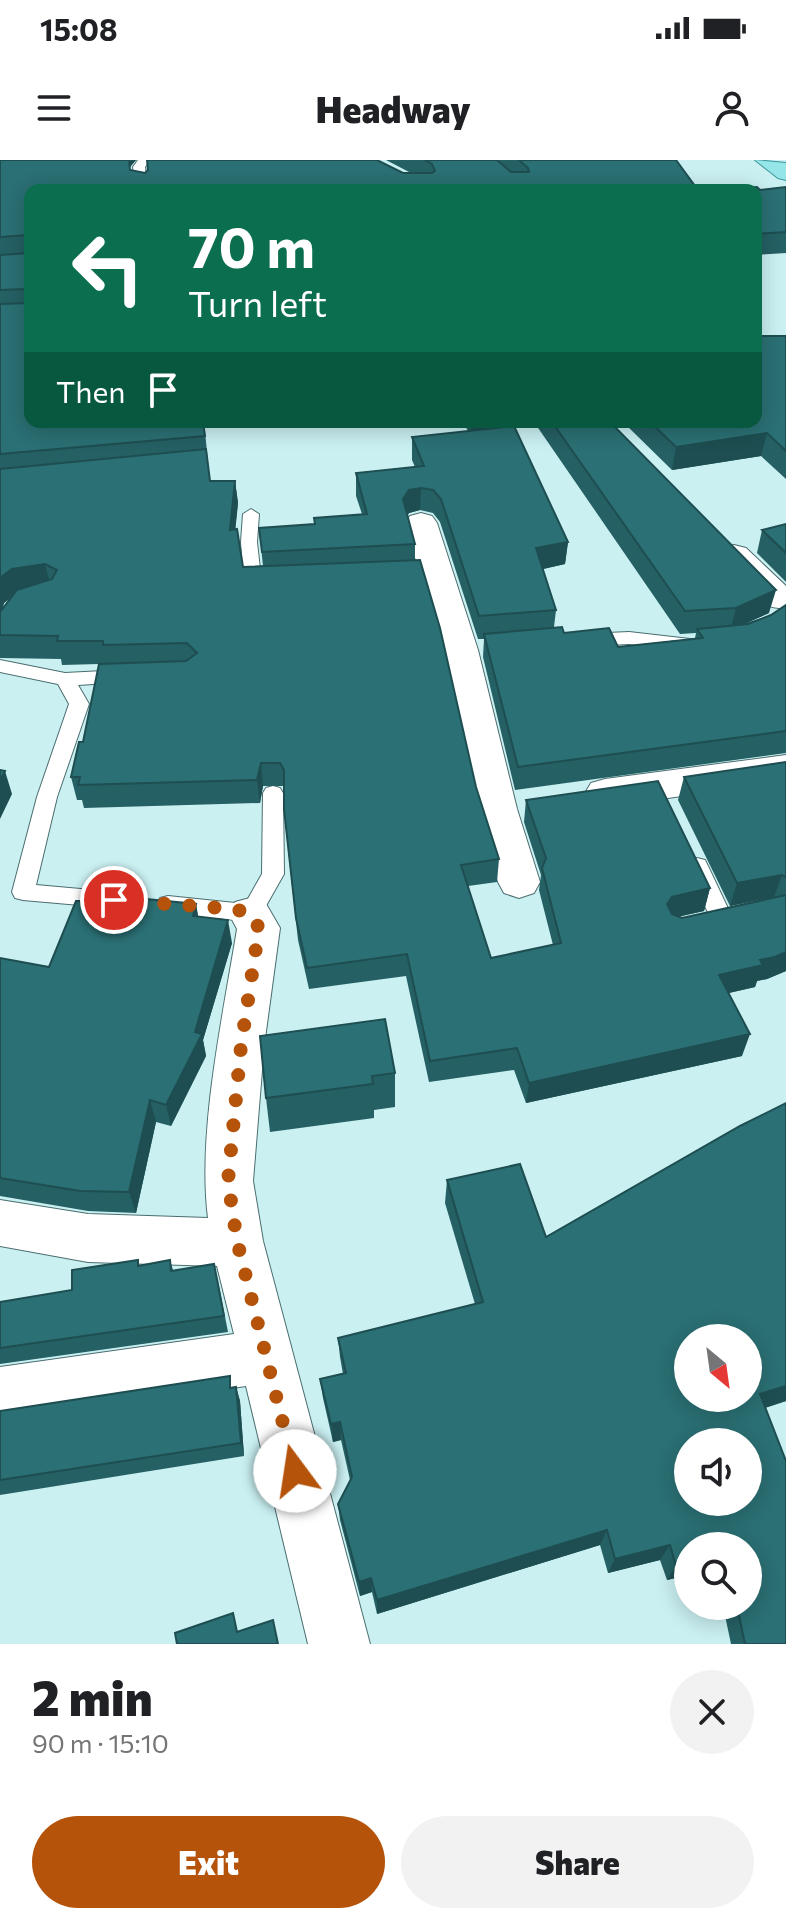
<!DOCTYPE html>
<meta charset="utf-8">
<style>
body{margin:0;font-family:Commissioner,sans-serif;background:#f2f2f2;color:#202124;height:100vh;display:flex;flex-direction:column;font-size:30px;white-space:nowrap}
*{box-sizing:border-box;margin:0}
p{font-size:26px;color:#757577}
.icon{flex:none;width:44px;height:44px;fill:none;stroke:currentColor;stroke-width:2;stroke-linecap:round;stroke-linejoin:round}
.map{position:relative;height:1484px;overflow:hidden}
.side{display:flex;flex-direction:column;background:#fff;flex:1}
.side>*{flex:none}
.banner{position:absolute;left:24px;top:24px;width:738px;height:244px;border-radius:16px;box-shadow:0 4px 20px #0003;background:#0b6e4f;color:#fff;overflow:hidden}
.needle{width:52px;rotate:151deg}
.tools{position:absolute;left:674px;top:1164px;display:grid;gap:16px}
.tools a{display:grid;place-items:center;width:88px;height:88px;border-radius:50%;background:#fff;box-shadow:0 4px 20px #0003;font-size:40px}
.pin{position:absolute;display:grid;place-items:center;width:68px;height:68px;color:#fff;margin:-34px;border:4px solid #fff;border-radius:50%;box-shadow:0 2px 8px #0007}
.me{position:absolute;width:88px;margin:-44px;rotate:346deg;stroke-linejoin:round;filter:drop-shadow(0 0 6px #0008)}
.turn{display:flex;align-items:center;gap:28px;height:168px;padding:0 32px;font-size:36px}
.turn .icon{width:104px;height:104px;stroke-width:2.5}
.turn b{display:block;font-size:56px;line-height:68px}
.then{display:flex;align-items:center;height:76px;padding:0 32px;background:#0003;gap:16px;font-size:30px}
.round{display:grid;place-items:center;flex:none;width:84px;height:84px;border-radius:42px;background:#f2f2f2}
.summary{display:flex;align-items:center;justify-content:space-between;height:136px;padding:0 32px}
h1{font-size:48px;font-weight:800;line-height:60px}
.cta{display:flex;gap:16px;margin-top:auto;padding:16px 32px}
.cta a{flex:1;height:92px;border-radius:48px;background:#b45309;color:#fff;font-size:32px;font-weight:800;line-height:92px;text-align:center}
.cta a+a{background:#f2f2f2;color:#202124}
.status{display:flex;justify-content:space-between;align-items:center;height:56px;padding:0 40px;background:#fff;direction:ltr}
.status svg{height:22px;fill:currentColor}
header{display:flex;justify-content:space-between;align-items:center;height:104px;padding:0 32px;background:#fff;font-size:36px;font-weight:800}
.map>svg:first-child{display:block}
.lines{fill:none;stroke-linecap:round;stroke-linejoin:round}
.lane-casing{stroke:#4b6d6f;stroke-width:2}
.street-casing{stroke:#4b6d6f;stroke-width:2}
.primary-casing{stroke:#3d979c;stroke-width:2}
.lane{fill:#fff;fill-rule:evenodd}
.street{fill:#fff;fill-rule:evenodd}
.primary{fill:#96e5e9;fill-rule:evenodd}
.wall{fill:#256064;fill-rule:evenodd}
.shaded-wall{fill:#1e4e51}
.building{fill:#2b7074;stroke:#1e4e51;stroke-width:2;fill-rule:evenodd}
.route{stroke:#b45309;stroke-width:14;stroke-dasharray:0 25.2}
</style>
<div class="status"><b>15:08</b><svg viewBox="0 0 49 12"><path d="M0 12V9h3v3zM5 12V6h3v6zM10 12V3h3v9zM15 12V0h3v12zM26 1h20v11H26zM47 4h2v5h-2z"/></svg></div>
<header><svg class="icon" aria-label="menu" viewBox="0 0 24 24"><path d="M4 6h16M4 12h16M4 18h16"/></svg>Headway<svg class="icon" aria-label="person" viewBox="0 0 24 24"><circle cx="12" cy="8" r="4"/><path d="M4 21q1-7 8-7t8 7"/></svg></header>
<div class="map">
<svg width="786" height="1484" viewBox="0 0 786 1484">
<rect width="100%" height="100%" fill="#caf0f2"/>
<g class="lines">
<g class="lane-casing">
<g id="lane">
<path d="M138 0H150L145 7 148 30H136L133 7Z"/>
<path d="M251 349 259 354 257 382 261 418 273 419 276 423C269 431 251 432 244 424L241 382 243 354Z"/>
<path d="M629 472 690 479 699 485 690 491 629 484 585 486 576 480 585 474Z"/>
<path d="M0 500 65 513 123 510 132 516 123 522 78 525 89 544 57 637 36 725 114 732 122 734 125 740 122 746 114 748 23 740 15 738 12 732 37 637 69 544 58 524 0 512Z"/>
<path d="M273 626 280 628 283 633 284 714 258 760C250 763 171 754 160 750L157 744 160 738 168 736 245 744 262 714 263 633 266 628Z"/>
<path d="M697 698 705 700 708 706 733 759 730 765 722 768 714 765 711 759 686 706 689 700Z"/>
</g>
</g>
<g class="street-casing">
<g id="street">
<path d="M421 353 432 356 437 363 478 490 517 649 540 722 534 733 519 738 504 733 498 722 477 649 442 490 405 363 410 356Z"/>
<path d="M734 385 746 388 786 426V447C760 454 739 419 722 402L718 395 722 388Z"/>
<path d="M786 595V621L605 647 591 643 585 633 591 623 605 619Z"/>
<path d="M250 738 265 742 280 768 264 886 253 1021 263 1081 370 1484H308L246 1226 0 1263V1207L234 1174 217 1106 88 1102 0 1086V1040L88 1054 208 1058C197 972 223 856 237 769L229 754 235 742Z"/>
</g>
</g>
<g class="primary-casing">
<path id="primary" d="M755 0 786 3V20L778 18Z"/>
</g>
<use href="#lane" class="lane"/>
<use href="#street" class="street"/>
<use href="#primary" class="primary"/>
</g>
<g class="wall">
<path d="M0 0H136L130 7V10L145 13H411L386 0H676L698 30H760L786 27V93L756 95V30H30L204 262 210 321H235L238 343 235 369 243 407 263 406 259 368 315 364 362 354 356 336V313L415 307 412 300V277L468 271 463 262H497L485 269 568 382 565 404 543 409 556 450 554 467 564 473 618 487 695 478 696 473 680 474 534 262H610L769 453 744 464 771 455 786 445V593L515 630 483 497 484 479H478L440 362 433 353 420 350 409 353 407 356 415 384V400L476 627 499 699 497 722 468 726 491 798 553 785 539 730 541 715 524 662 526 640 710 728 704 751 678 757 682 758 774 737 730 746 678 640 684 617 786 602V811L767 819 757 821 755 827 728 833 742 896 526 943 514 910 429 922 406 816 309 829 298 780 286 672 284 629 283 626H263L260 643 84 648 82 640H77L71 617 83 582 99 504 62 505 61 499 0 498ZM12 437 2 450 4 443Z"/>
<path d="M786 176V319L761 296 672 310 623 262H756Z"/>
<path d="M786 364V422L757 393 762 370Z"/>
<path d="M196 744 198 756 232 783 203 880 206 896 171 966 156 962 136 1053 88 1051 0 1036V798L49 807Z"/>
<path d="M260 876 395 913V947L374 950V958L270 972 266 938Z"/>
<path d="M447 1020 546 1077 786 1241 765 1248 786 1484H731L723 1446H748V1386H688V1415L667 1420 660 1400 608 1413 600 1385 377 1454 372 1432 360 1436 340 1360 338 1344 350 1320 341 1280 333 1282 323 1238 320 1219 343 1214 340 1197 338 1178 475 1144 445 1043Z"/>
<path d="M170 1100 173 1110 218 1121 228 1172 0 1204V1142L72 1130 140 1105Z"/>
<path d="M236 1227 240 1241 244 1296 0 1335V1251Z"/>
</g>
<g class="shaded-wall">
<path d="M129 0H136L130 7Z"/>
<path d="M471 262H497L471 277Z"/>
<path d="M767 273 761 296 672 310 676 287Z"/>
<path d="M235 321 238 343 233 393 230 370Z"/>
<path d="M421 328 420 350 409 353 403 361V339L409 330Z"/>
<path d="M568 382 565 404 534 411 536 388Z"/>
<path d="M45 404 51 427 18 432 4 443 0 455V418L12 409Z"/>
<path d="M776 430 769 453 730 471 736 448Z"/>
<path d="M261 603 263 626 260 643 257 620Z"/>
<path d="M5 611 12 634 0 659V621Z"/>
<path d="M782 715 774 737 730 746 737 723Z"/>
<path d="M710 728 704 751 666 759 667 744 672 737Z"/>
<path d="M196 744 200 768 193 756Z"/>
<path d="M228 760 232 783 203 880 206 896 171 966 166 945 195 872Z"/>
<path d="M786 792V811L767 819 757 821 755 827 712 837 719 815Z"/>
<path d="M750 874 742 896 526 943 529 923Z"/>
<path d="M150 940 156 962 136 1053 129 1032Z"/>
<path d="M786 1226V1241L749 1253 760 1234Z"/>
<path d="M236 1227 240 1241 244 1296 241 1283Z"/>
<path d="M340 1262 341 1280 333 1282 331 1264Z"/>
<path d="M607 1370 600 1385 377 1454V1440Z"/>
<path d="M670 1385 660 1400 608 1413 615 1399Z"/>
<path d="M688 1403V1415L667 1420 676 1406Z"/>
<path d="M371 1418 372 1432 360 1436 359 1422Z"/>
</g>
<g class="building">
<path d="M0 0H129L130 10 145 13 148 10 147 0H377L403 13H432L435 11 432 4 425 0H497L511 12H529L528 8 519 0H676L698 30 757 27 760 30 786 27V72L756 74V30H30V262H203L205 276 0 294V144L26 143 28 132 25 129 0 130V95L28 93V75L0 77Z"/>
<path d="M756 176H786V291L767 273 676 287 650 262H756Z"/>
<path d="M552 262H610L776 430 736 448 685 451Z"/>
<path d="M514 266 568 382 536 388 556 450 479 456 441 339 433 330 421 328 409 330 403 339 415 384 262 392 259 368 315 364 314 358 367 354 356 313 424 306 412 277Z"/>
<path d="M206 289 210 321H235L230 370 237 369 243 407 420 400 440 468 476 627 499 699 461 705 491 798 561 783 542 708 546 698 526 640 658 621 710 728 672 737 667 744 672 754 682 758 786 735V792L775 797 760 800 763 805 719 815 750 874 529 923 517 888 430 901 407 794 307 808 296 758 284 649V610L280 603H261L257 620 78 625 80 617H71L79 582H83L99 504 186 501 197 493 187 483 103 485V481H57L58 476 0 475V452L17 430 52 419 57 410 45 404 12 409 0 418V309Z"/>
<path d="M786 364V393L762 370Z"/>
<path d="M786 445V571L518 607 484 474 562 467 564 473 609 468 618 487 703 478 697 469 748 464 771 455Z"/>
<path d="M786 602V717L782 715 737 723 684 617Z"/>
<path d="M0 610 5 611 0 621Z"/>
<path d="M85 733 196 744 193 756 228 760 195 872 202 874 166 945 150 940 129 1032 80 1031 0 1018V798L49 807 76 741H82Z"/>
<path d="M385 859 395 913 372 916 373 924 266 938 260 876Z"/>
<path d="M786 943V1226L760 1234 786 1301V1484H745L737 1446H748V1386H688V1403L676 1406 670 1385 615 1399 607 1370 377 1440 371 1418 359 1422 338 1344 352 1317 340 1262 331 1264 320 1219 346 1213 338 1178 483 1142 447 1020 520 1004 546 1077 740 966ZM688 1178H748V1238H688ZM688 1282H748V1342H688Z"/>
<path d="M138 1100V1106L170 1100 171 1111 214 1104 224 1156 0 1188V1142L72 1130V1110Z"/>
<path d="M230 1216V1228L236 1227 241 1283 0 1320V1251Z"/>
<path d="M233 1453 237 1472 273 1460 278 1484H177L175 1473Z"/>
</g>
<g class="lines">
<path class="route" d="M114 740 235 749 250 754 259 768 241 886 228 1021 237 1081 295 1311"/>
</g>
</svg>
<div class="tools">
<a><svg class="needle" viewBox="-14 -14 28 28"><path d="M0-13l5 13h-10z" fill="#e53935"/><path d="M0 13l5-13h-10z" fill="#757577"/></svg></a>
<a><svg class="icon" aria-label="sound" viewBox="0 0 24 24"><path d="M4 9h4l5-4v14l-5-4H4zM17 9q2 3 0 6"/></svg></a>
<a><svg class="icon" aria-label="search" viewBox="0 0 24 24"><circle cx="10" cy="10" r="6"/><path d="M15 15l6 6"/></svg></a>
</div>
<div class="pin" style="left:114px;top:740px;background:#d93025"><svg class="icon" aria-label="arrive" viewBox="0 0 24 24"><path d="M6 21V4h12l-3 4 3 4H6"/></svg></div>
<svg class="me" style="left:295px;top:1311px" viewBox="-20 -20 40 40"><circle r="19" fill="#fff"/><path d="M0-13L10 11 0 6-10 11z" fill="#b45309"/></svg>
<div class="banner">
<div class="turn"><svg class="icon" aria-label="left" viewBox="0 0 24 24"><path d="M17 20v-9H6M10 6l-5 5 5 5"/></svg><div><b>70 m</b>Turn left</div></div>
<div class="then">Then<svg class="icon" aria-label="arrive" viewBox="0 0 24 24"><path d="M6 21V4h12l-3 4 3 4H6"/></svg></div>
</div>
</div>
<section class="side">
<div class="summary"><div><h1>2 min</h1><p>90 m · 15:10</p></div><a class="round"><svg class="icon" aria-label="close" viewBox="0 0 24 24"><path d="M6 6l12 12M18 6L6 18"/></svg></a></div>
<div class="cta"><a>Exit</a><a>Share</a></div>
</section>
